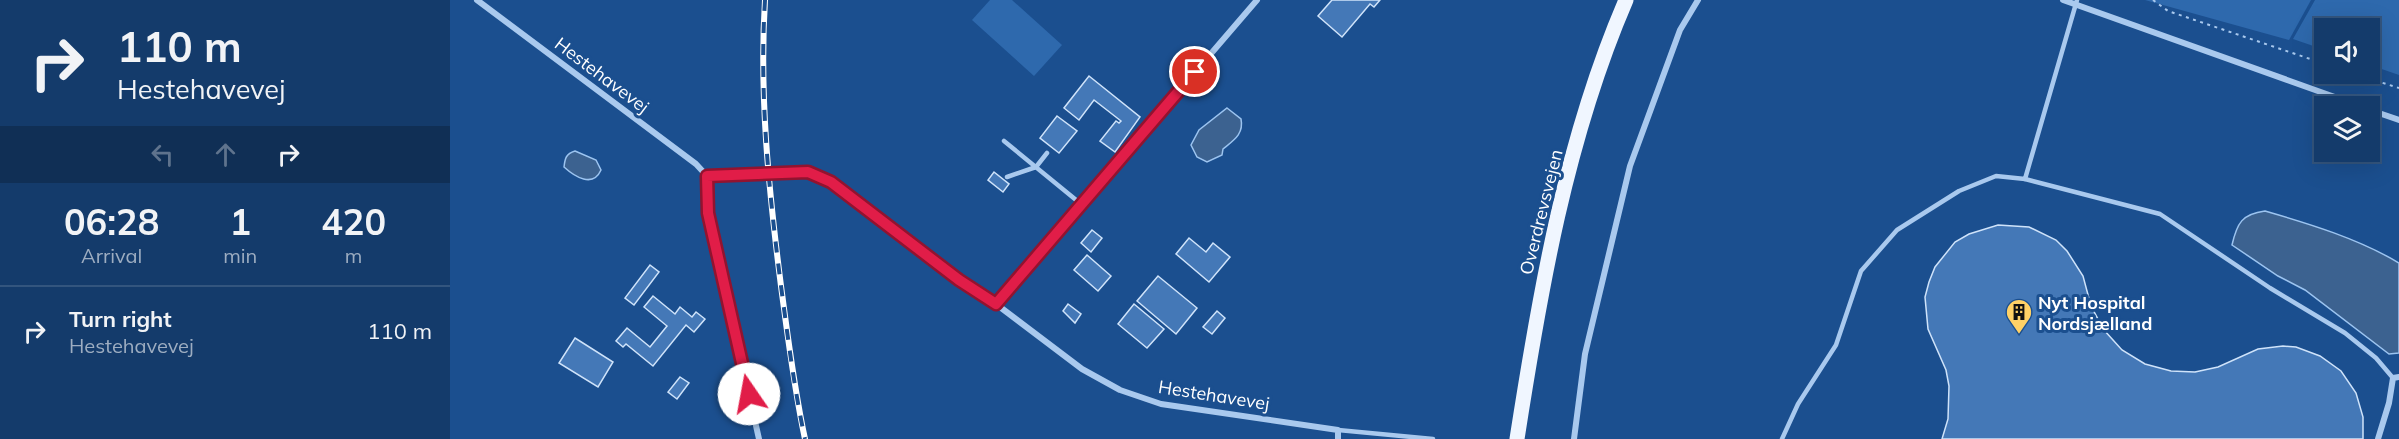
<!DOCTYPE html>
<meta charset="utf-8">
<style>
body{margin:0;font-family:Mulish,sans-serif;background:#1d4271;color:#f1f3f6;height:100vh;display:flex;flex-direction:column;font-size:22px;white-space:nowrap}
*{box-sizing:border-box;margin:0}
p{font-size:20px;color:#9dadc1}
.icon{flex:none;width:33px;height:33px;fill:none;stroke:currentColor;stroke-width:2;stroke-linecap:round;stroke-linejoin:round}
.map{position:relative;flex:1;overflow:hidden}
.drawer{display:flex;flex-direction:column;background:#143b6b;width:450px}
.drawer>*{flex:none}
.top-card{background:#143b6b;color:#f1f3f6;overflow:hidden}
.fabs{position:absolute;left:1864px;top:18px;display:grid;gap:12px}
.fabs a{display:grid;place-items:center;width:66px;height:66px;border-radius:0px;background:#143b6b;box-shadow:0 6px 24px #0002,0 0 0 2px #33557e;font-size:30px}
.pin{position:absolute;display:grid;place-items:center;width:51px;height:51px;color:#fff;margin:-26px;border:3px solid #fff;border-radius:50%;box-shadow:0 2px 6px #0007}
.me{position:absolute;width:66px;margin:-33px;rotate:348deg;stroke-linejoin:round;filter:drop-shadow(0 0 4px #0008)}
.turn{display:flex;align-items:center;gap:21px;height:126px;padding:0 18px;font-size:27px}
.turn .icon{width:78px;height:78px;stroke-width:2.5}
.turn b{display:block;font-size:42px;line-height:51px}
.lanes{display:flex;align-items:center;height:57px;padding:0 18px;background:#0003;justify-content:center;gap:30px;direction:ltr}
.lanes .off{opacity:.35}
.eta{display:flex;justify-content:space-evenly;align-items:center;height:102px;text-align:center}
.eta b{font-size:36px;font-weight:700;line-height:42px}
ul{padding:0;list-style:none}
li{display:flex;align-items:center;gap:18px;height:90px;padding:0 18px;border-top:2px solid #33557e}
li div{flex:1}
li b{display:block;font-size:22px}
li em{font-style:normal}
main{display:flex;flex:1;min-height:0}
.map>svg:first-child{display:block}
.green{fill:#2e69ad}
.water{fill:#3c6290;stroke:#9cc4f0;stroke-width:1.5}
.building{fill:#4478b7;stroke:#cfe3fa;stroke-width:1.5}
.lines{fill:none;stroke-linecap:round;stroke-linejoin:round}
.path{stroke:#a9c9ee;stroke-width:2;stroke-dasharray:3 4.5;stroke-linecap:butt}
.service{stroke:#a9c9ee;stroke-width:4.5}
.minor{stroke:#a9c9ee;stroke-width:6}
.primary{stroke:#f0f6ff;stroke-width:15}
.rail-casing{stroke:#fff;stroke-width:6}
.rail{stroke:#1b4f8f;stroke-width:4;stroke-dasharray:11;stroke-linecap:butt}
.route-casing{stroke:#92132f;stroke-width:15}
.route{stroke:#e11d48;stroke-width:10}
.labels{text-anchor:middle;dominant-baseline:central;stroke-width:6;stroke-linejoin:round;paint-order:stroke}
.street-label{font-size:18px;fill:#fff;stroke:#1b4f8f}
.poi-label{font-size:18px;font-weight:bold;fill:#fff;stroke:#1b4f8f;text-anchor:start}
</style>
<main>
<section class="drawer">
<div class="top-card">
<div class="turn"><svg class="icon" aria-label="right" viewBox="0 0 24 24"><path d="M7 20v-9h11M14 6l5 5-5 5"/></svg><div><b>110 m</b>Hestehavevej</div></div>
<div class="lanes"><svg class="icon off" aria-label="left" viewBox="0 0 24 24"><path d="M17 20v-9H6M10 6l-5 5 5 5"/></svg><svg class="icon off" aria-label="ahead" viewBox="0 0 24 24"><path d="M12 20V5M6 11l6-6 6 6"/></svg><svg class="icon" aria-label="right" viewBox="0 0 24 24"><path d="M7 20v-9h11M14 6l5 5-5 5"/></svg></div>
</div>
<div class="eta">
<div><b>06:28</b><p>Arrival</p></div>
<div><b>1</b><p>min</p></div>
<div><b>420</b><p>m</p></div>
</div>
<ul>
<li><svg class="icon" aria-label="right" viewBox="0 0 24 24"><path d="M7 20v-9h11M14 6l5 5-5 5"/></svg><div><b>Turn right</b><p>Hestehavevej</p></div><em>110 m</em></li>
</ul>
</section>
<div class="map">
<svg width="1949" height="439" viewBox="0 0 1949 439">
<rect width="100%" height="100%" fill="#1b4f8f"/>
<g class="green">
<path d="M540 0H562L612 45 584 76 522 20Z"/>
<path d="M1695 0H1861L1839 40Z"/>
<path d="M1865 0H1949V75L1920 65V28H1875V50L1843 39Z"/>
</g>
<g class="water">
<path d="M777 108 791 119C794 134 784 140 773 149L772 155 757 162 747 157 741 145 749 130Z"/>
<path d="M125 151 146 160 151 170C143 188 125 177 114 167 115 158 116 154 125 151Z"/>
<path d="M1815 211C1860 224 1909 239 1949 263V353L1939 354 1855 290 1828 276 1782 245C1787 223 1792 214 1815 211Z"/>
</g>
<g class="building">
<path d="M882 0H930L924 7 920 4 892 37 868 16Z"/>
<path d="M639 76 690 117 665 152 650 141 666 121 669 123 671 121 644 100 629 120 614 108Z"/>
<path d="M607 116 627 131 609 153 590 138Z"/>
<path d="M544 172 559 184 553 192 538 180Z"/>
<path d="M1548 225 1579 227 1606 240 1617 251 1633 276 1641 306 1654 330 1672 350 1695 364 1721 371 1745 372 1768 367 1808 349 1833 346 1846 347 1870 356 1891 371 1906 393 1913 417V439H1492L1498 419 1499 386 1496 370 1478 329 1475 297 1479 282 1485 267 1505 242 1519 234Z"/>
<path d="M642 230 652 238 641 252 631 243Z"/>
<path d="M739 238 756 252 763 243 780 257 759 282 726 254Z"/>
<path d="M637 255 661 276 648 291 624 270Z"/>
<path d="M200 265 209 272 184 305 175 298Z"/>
<path d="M708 276 747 308 726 334 687 301Z"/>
<path d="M203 296 225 314 230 307 242 317 246 312 255 319 244 332 236 325 203 366 176 344 173 347 166 341 177 328 200 347 217 326 194 307Z"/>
<path d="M618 304 631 314 625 323 613 311Z"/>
<path d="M684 304 714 329 697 348 668 324Z"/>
<path d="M767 311 775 318 762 334 753 327Z"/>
<path d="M125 338 163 362 148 387 109 363Z"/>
<path d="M230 377 239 383 227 399 218 392Z"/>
</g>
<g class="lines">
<g class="path">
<path d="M1703 0 1718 11 1875 64"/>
<path d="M1904 74 1949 88"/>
</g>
<g class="service">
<path d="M554 141 631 204"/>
<path d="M557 177 586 167 597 153"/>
<path d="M1575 179 1710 214 1820 288 1895 333 1926 358 1943 378"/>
<path d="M888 430 983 439"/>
<path d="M1332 439 1348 404 1386 345 1411 271 1447 230 1509 191 1546 176 1575 179 1627 0"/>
</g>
<g class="minor">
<path d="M27 0 246 164 257 176 258 213 309 439"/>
<path d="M1613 0 1910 106"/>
<path d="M1920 110 1949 120"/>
<path d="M257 176 358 172 381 182 509 280 546 304 807 0"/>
<path d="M546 304 632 369 670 390 711 404 888 430V439"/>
<path d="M1124 439 1135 354 1180 166 1230 30 1248 0"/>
<path d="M1928 439 1939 403 1943 378 1949 377"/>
</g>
<path class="primary" d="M1067 439C1090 291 1116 139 1176 0"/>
<g class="rail-casing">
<path id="rail" d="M315 0C309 95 319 192 331 286 338 338 344 388 355 439"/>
</g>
<use href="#rail" class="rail"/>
</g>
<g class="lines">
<g class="route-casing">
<path id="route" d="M299 394 258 213 257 176 358 172 381 182 509 280 546 304 745 72"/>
</g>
<use href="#route" class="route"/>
</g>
<defs>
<g id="building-pin" transform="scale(1.35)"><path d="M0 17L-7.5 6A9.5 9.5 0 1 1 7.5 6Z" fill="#ffd166" stroke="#1b4f8f"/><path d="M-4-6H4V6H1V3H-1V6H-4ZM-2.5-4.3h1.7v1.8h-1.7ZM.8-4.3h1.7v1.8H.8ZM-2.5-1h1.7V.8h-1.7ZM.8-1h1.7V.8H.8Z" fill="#111"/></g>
</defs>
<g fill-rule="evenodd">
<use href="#building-pin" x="1569" y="312"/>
</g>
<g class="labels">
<g class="street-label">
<text transform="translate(152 75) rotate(37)">Hestehavevej</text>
<text transform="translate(1091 212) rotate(-76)">Overdrevsvejen</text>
<text transform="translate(764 395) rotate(9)">Hestehavevej</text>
</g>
<g class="poi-label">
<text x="1588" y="302">Nyt Hospital<tspan x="1588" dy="21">Nordsjælland</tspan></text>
</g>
</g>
</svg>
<div class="fabs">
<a><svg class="icon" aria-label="sound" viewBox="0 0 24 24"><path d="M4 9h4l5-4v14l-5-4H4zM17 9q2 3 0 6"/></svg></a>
<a><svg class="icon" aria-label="layers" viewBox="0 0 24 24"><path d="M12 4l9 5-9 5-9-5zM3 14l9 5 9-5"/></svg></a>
</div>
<div class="pin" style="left:745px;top:72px;background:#d93025"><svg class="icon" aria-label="arrive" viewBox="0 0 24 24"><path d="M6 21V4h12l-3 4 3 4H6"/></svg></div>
<svg class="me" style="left:299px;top:394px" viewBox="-20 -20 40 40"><circle r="19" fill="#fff"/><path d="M0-13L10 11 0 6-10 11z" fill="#e11d48"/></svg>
</div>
</main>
